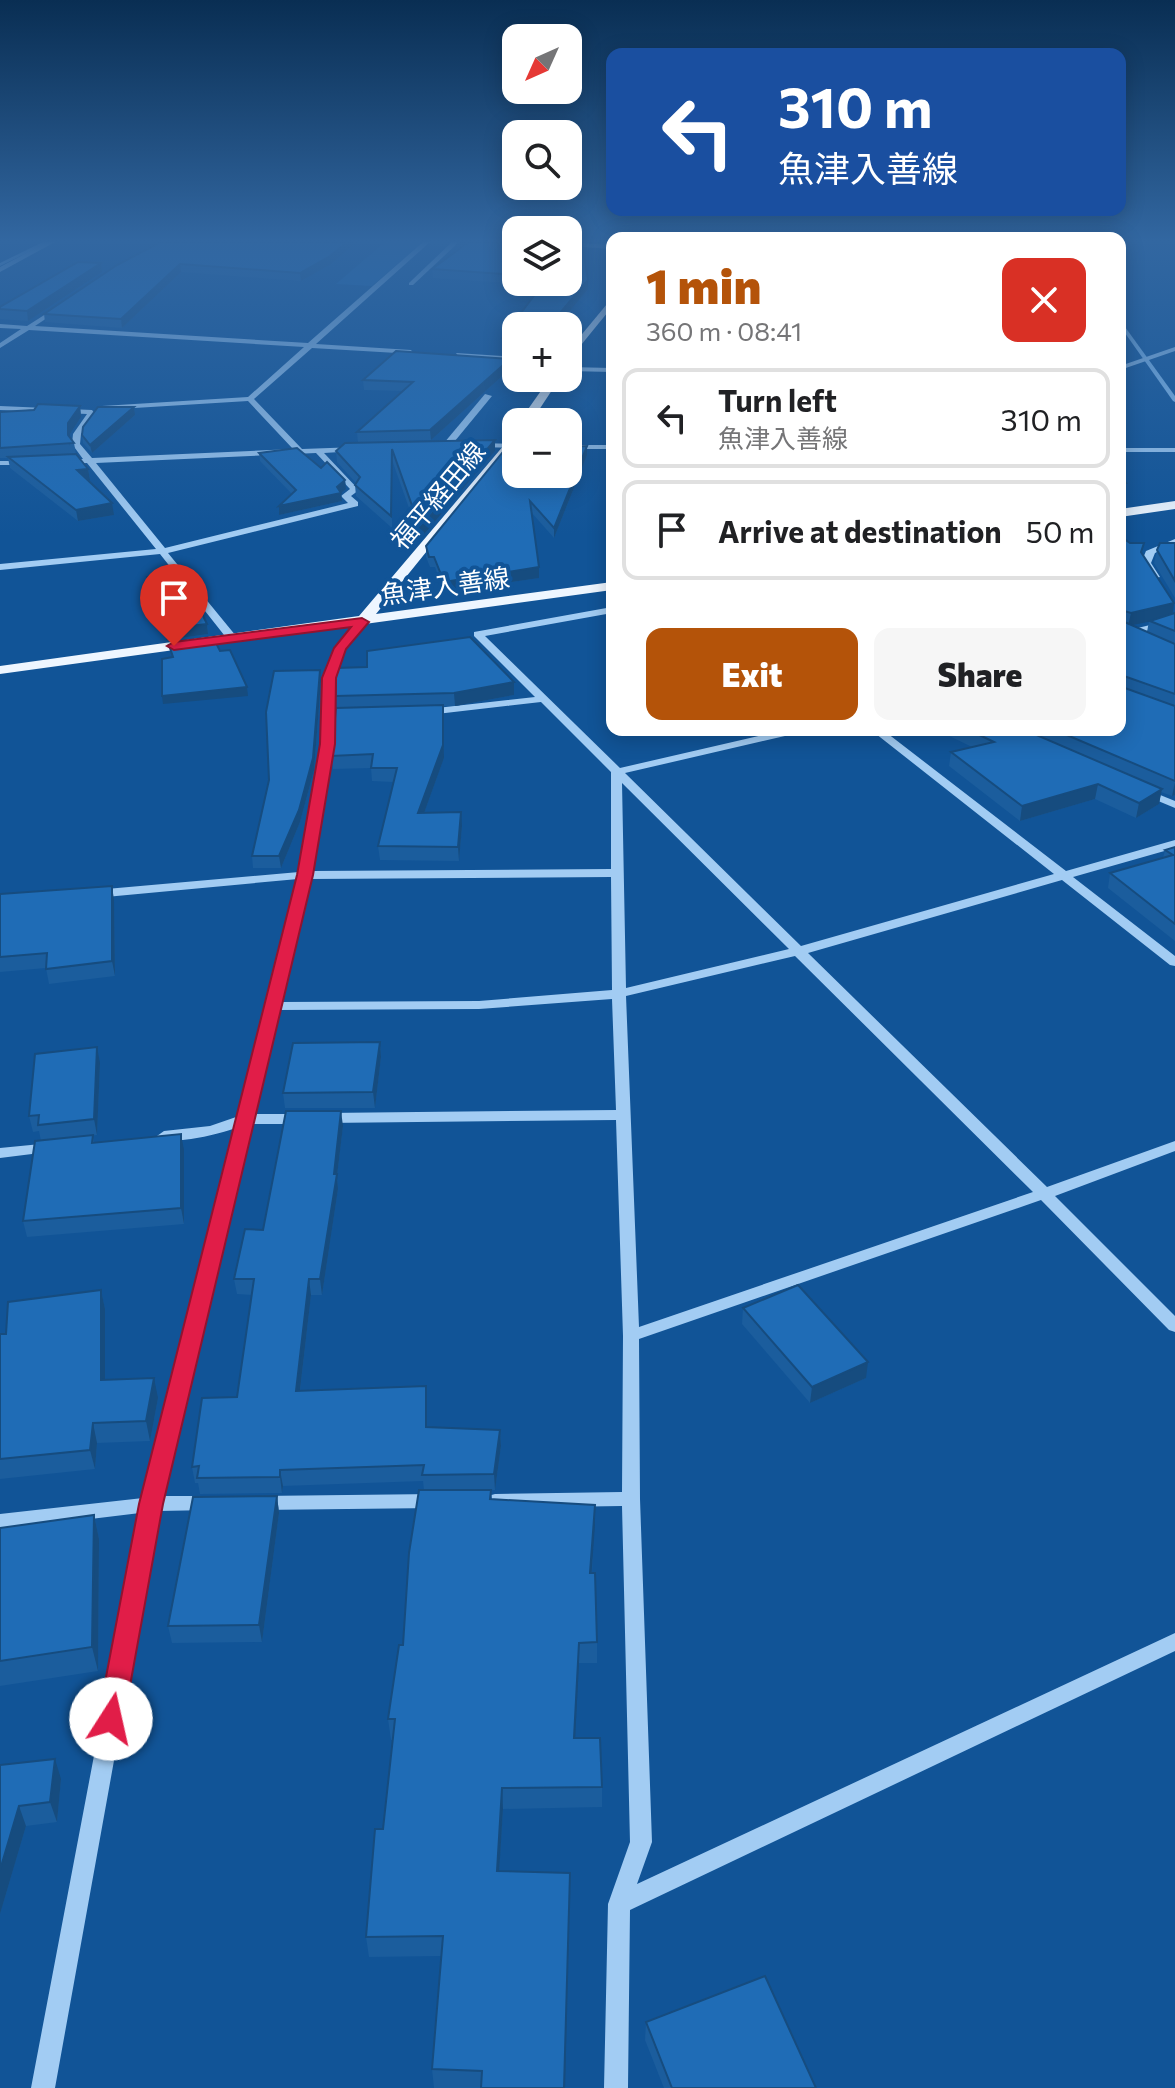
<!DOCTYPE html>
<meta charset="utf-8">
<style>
body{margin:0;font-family:Commissioner,"Noto Sans JP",sans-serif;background:#f6f6f6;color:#202124;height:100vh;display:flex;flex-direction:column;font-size:30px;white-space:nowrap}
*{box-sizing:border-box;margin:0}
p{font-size:26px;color:#757577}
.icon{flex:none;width:44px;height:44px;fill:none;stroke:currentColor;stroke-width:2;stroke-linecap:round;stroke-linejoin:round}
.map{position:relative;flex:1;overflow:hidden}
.panel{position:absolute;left:606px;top:232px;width:520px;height:504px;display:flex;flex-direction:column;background:#fff;border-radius:16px;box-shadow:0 4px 20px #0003}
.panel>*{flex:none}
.banner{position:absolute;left:606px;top:48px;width:520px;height:168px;border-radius:16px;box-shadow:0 4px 20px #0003;background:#1a4fa0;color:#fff;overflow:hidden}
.needle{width:52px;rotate:225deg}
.buttons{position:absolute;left:502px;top:24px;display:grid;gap:16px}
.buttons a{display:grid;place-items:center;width:80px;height:80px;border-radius:16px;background:#fff;box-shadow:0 4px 20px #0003;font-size:40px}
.pin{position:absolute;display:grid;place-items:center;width:68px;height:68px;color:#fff;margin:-82px -34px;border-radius:50% 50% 50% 0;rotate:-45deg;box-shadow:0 0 8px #0007}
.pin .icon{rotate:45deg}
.me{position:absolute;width:88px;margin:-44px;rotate:10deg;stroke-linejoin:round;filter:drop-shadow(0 0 6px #0008)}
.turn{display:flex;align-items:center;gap:28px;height:168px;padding:0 40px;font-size:36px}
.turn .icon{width:104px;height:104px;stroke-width:2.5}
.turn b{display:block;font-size:56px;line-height:68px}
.round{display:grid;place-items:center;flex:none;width:84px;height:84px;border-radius:16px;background:#f6f6f6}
.head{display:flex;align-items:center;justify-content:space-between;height:136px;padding:0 40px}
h1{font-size:48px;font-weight:800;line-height:60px;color:#b45309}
.primary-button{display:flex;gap:16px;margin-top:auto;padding:16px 40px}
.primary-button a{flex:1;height:92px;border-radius:16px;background:#b45309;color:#fff;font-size:32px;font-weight:800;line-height:92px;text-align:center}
.primary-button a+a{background:#f6f6f6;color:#202124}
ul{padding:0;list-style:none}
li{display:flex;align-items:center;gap:24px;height:100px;margin:0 16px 12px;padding:0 24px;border:4px solid #e0e0e0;border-radius:16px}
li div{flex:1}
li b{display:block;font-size:30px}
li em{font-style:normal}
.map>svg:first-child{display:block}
.green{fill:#1967b1}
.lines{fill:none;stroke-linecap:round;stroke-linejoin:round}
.stream{fill:#93c8f7;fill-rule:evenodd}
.minor{fill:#a2ccf3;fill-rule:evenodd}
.major{fill:#eef6ff;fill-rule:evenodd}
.wall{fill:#1b5d9d;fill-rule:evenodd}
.shaded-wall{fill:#164c7f}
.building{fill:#1f6cb6;stroke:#164c7f;stroke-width:2}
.route{fill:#e11d48;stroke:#92132f;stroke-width:2}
.labels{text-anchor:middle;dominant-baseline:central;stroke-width:8;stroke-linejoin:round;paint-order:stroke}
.far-street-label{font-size:26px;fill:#fff;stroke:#115497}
</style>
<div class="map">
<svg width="1175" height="2088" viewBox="0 0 1175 2088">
<rect width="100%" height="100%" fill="#115497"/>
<path class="green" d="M385 242H423L372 286 336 284Z"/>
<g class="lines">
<g class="stream">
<path d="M43 242H49L0 266V263Z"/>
<path d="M1120 320 1175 396V402L1173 401 1120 326Z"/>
</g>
<g class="minor">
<path d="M47 242H55L0 272V267Z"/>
<path d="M423 242H430L316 344 411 350 414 354 312 348 254 399 302 449 358 447 359 449 355 451 324 453 359 490 351 496 358 502V506L168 553 236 636V640H228L160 554 0 570V564L156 549 87 463 64 464 60 462 64 460 83 459 72 444 73 434 87 414 0 410V406L92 410 96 415 81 434 80 444 92 458 293 449 248 401 102 410 98 408 102 406 248 397 304 347 29 330 0 348V343L21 329 0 328V324L27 326 60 305 62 308 35 326 308 343ZM316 453 350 489 341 496 348 503 165 548 96 463Z"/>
<path d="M452 242H459L413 285H409V283Z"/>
<path d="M569 242 612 245V249L568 246Z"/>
<path d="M1175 347V351L1120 370V366Z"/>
<path d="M456 353 516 357V361L459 357Z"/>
<path d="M568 367 612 368V372L568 371Z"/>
<path d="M485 394 492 396 450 447H444V443Z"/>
<path d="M473 443 516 444V448L476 447H473Z"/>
<rect x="568" y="445" width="44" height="4"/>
<rect x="1120" y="448" width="55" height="4"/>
<path d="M0 461H28L32 463 28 465H0Z"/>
<path d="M1175 539V545L1155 553 1151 563 1160 577 1152 579 1141 563 1146 551Z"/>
<path d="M612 607V613L485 636 620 768 784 730H803L798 733 625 773 801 946 1054 874 871 730H883L1066 871 1175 840V848L1073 877 1175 956V966L1170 965 1062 880 808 953 1047 1187 1175 1141V1151L1055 1196 1175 1316V1332L1169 1330 1041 1200 639 1339 640 1499 652 1842 637 1884 1175 1633V1651L630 1910 628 2088H604L608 1904 630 1842 622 1506 495 1508 488 1506 486 1501 488 1496 495 1494 622 1492 623 1336 616 1120 325 1123 318 1118 325 1113 616 1110 612 999 479 1009 279 1010 254 1114H301L308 1119 301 1124H252L162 1496H211L218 1498 220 1503 218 1508 211 1510 159 1511 55 2088H31L140 1513 0 1530V1514L143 1498 236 1128C219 1134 170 1147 157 1136L164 1131 210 1126 239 1116 298 879 95 898 89 894 95 890 299 872 322 744 324 678 335 648 359 620 362 619 367 622 345 649 334 678V744L312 871 611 869V772L541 702 428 715 423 712 428 709 535 697 474 636V632ZM622 783 789 949 626 988ZM611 877 612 990 479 1001 281 1002 310 879ZM795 956 1033 1192 639 1327 626 996Z"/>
<path d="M1175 619V625L1126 635 1121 632Z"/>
<path d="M1143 788 1175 801V808L1139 793 1137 791Z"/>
<path d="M51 1143 59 1148 56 1151 0 1158V1148Z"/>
<path d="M435 1494 442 1496 444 1501 442 1506 435 1508 259 1510 252 1508 250 1503 252 1498 259 1496Z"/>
</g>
<g class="major">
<path d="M612 298V307L568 361V351Z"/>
<path d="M550 378H560L531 422H519Z"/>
<path d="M516 431V441L376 614 612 582V590L0 674V666L359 616Z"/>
<path d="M1175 501V509L1120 517V509Z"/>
</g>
</g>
<g class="wall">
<path d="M161 242 331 264 301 281 181 272 122 328 45 322 44 314Z"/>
<path d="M431 242H447L443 246 431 245Z"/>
<path d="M457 242H516V282H568L588 289 516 326V348H502V338L535 294V285L433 278 432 269 458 250Z"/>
<path d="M101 263 102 272 28 321 0 319V307Z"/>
<path d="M510 359V369L431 440 373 442 495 451 420 539 392 460V528L356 496 355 485 356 483 337 462 336 451 358 443 357 432 402 391 364 390 363 380Z"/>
<path d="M80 406 81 417 70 434V438L74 443 76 454 88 469 90 480H87L114 515 78 521 10 468 8 458H0V412Z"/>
<path d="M134 407 135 415 92 453 83 443 82 435Z"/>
<path d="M259 453 321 468 345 480 346 489 341 493 342 501 279 515V506L292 494 260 461Z"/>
<path d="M587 455 554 538 531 512 539 567V578L444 592 435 567H430L426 557V546Z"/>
<path d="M1120 474 1126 483 1125 492H1120Z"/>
<path d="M1120 536 1142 553 1172 614 1175 613V795L1172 796 1161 792 1159 804 1136 818 1095 799 1020 821 949 766 951 752 972 747 937 730H1120ZM1149 621 1147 632 1132 625 1140 623Z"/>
<path d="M1175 543V598L1154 563 1157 550Z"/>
<path d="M147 577 207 624 208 634 166 640 148 587Z"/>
<path d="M336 668 514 695 455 706H443L444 758 424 813 462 826 459 861 380 860 378 846 393 782 372 781 371 768 333 769 331 756 337 708Z"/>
<path d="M320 670 321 681 314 770 300 822 281 868H253L252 856Z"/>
<path d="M1175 847V941L1108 888 1110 873 1163 858 1165 850Z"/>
<path d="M0 894 114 900 115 976 49 984 46 968 0 972Z"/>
<path d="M380 1042 381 1057 375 1108H285L283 1093Z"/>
<path d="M100 1063 97 1135 47 1140 93 1135 94 1143 184 1150V1224L27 1237 23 1221 41 1141 39 1131 33 1132 29 1116Z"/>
<path d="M343 1126 337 1176 338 1189 322 1295H311L300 1391 427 1402V1427L500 1430 501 1446 495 1490H491L492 1499 595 1505 592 1573 597 1642V1663H579L575 1738 602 1787V1807L503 1809 499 1871 570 1893 565 2088H434L432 2069 442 1956 369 1957 366 1937 383 1829 393 1740H391L388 1719 403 1645 424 1490 423 1481 283 1486 282 1493 200 1494 198 1483H195L192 1467 237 1397 252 1295 237 1294 234 1279 263 1230Z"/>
<path d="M101 1290 105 1309V1380L158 1398 150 1441 97 1443 95 1469 0 1479V1334H6Z"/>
<path d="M743 1308 866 1378 810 1403 742 1324Z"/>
<path d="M277 1496 279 1513 262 1642 172 1643 168 1626Z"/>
<path d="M94 1515 99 1539 98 1671 0 1686V1528Z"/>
<path d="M0 1765 61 1779 57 1822 26 1826 0 1914Z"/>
<path d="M646 2022 816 2088H664L645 2040Z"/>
</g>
<g class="shaded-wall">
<path d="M347 242H357L331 264 301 281 300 273Z"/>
<path d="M101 263 102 272 28 321 27 311Z"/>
<path d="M180 264 181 272 122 328 121 319Z"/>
<path d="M588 280V289L557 326H549Z"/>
<path d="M510 359V369L431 440 430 430Z"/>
<path d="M80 406 81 417 70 434V446L68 435V423Z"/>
<path d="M134 407 135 415 92 453 90 445Z"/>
<path d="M495 440V451L420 539V528Z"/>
<path d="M587 446V455L554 538V528Z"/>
<path d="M88 469 90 480 78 482 77 470Z"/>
<path d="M345 480 346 489 341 493 342 501 279 515V506L337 487Z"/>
<path d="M112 503 114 515 78 521 76 510Z"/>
<path d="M539 567V578L444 592V582Z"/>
<path d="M1174 603 1172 617 1128 626 1131 613Z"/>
<path d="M207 624 208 634 166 640 164 629Z"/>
<path d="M320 670 321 681 314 770 300 822 281 868 279 856Z"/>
<path d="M514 682V695L455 706 454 693Z"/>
<path d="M247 687 248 696 163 704 162 696Z"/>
<path d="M443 705 444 758 419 827 418 813Z"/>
<path d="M1175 782V795L1172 796Z"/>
<path d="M1098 784 1095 799 1020 821 1022 806Z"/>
<path d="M1162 789 1159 804 1136 818 1139 803Z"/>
<path d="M461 812 462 826 459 861 458 847Z"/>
<path d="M112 886 114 900 115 976 112 961Z"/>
<path d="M380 1042 381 1057 375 1108 373 1092Z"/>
<path d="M97 1047 100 1063 97 1135 94 1119Z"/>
<path d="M341 1111 343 1126 337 1176 338 1189 322 1295 320 1279Z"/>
<path d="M181 1134 184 1150V1224L181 1208Z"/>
<path d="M309 1279 311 1295 298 1407 296 1391Z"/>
<path d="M101 1290 105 1309V1399L101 1380Z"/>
<path d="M868 1362 866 1378 810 1403 812 1387Z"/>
<path d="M154 1378 158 1398 150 1441 146 1421Z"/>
<path d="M426 1386 427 1402V1442L426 1427Z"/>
<path d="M93 1423 97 1443 95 1469 90 1450Z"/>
<path d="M500 1430 501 1446 495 1490 494 1474Z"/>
<path d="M280 1470 283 1486 282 1493 280 1477Z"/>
<path d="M277 1496 279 1513 262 1642 259 1625Z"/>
<path d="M595 1505V1525L590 1594V1573Z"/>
<path d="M94 1515 99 1539 98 1671 92 1647Z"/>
<path d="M579 1643V1663L574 1759V1738Z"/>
<path d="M55 1759 61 1779 57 1822 50 1802Z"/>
<path d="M502 1788 503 1809 498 1891 497 1871Z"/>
<path d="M19 1806 26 1826 0 1914V1870Z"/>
<path d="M570 1873 565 2088H564Z"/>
</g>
<g class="building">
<path d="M161 242H347L330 256 300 273 180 264 121 319 44 314 117 265Z"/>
<path d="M460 242H516V275L432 269 466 244H458Z"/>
<path d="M575 242H582L588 280 549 326H516V338H502L542 285H535L537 282H568V246H571Z"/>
<path d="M78 262 101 263 27 311 0 309V307Z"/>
<path d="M396 351 510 359 430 430 357 432 413 382 363 380Z"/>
<path d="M38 404 80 406 68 423V435L74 443 0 448V412L34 410Z"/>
<path d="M98 407H134L90 445 82 435 83 427Z"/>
<path d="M495 440 420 528 392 449 391 516 355 485 360 477 336 451 345 443Z"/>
<path d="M511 442H516V474H568V447L587 446 554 528 530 501 539 567 444 582 434 557H429L426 546Z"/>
<path d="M297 448 321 468 327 462 345 480 337 487 341 493 279 506 296 490 259 453Z"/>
<path d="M76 454 88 469 77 470 112 503 76 510 8 457Z"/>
<path d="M1120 474 1126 483H1120Z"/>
<path d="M1120 536 1130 543H1144L1141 552 1174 603 1131 613 1121 610 1120 615Z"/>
<path d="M1160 543H1175V581L1157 550Z"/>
<path d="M177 572 189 587 207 624 164 629 147 577Z"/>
<path d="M1175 613V631L1150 621Z"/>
<path d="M1120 620 1175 644V694L1121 675 1122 687 1175 706V781L1055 730H1120Z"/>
<path d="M470 637 514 682 454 693 336 696V668L367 667V651Z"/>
<path d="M214 639 220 651 230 650 247 687 162 696V659L173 657 169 645Z"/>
<path d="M320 670 313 758 299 810 279 856H252L269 780 266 712 274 671Z"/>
<path d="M443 705V745L418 813 461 812 458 847 378 846 397 768H371L373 754 331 756 336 708Z"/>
<path d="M969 730H1025L1162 789 1139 803 1098 784 1022 806 951 752 994 742Z"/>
<path d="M1175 847V924L1110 873 1173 855 1165 850Z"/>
<path d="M112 886V961L46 969 47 953 0 957V894Z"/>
<path d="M380 1042 373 1092 283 1093 293 1043Z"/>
<path d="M97 1047 94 1119 38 1125 39 1115 29 1116 35 1054Z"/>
<path d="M286 1111H341L334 1174H337L320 1279H309L296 1391 426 1386V1427L500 1430 494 1474 422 1475 424 1465 280 1470V1477L197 1478 199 1466 192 1467 202 1398 237 1397 254 1279H234L245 1229 263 1230Z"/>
<path d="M181 1134V1208L23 1221 35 1141 93 1135 92 1143Z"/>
<path d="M798 1285 868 1362 812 1387 743 1308Z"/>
<path d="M101 1290V1380L154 1378 146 1421 93 1423 90 1450 0 1459V1334H6L8 1302Z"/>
<path d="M419 1490H491L490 1499 595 1505 590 1573H595L597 1642 579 1643 574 1738H600L602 1787 502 1788 497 1871 570 1873 564 2088H481L482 2071 432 2069 443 1936 366 1937 375 1829H383L395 1719H388L399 1645H403L409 1553Z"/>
<path d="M277 1496 259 1625 168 1626 193 1497Z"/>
<path d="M94 1515 92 1647 0 1661V1528Z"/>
<path d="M55 1759 50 1802 19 1806 0 1870V1765Z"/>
<path d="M765 1976 816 2088H672L646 2022Z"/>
</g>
<linearGradient id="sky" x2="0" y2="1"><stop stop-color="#092e53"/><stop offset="0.45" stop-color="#3267a1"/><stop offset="1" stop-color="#3267a1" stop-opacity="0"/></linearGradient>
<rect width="1175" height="535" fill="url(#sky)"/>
<path class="route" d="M362 618 369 622 346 649 336 678 335 744 313 875 163 1504 124 1719 120 1728 111 1731 102 1728 98 1719 139 1504 297 875 320 744 322 678 334 648 351 627 174 650 167 646 174 642Z"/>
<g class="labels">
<g class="far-street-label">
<text transform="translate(437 495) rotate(-50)">福平経田線</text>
<text transform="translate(445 585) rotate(-8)">魚津入善線</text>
</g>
</g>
</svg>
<div class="buttons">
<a><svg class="needle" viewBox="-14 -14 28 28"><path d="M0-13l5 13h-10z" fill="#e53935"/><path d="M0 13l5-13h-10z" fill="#757577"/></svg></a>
<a><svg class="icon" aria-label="search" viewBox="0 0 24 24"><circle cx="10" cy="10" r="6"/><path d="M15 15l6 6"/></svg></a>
<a><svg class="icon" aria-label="layers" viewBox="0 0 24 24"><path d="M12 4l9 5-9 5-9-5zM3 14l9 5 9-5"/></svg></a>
<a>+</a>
<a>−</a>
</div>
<div class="pin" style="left:174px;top:646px;background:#d93025"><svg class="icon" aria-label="arrive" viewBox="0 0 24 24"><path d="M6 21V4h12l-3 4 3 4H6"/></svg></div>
<svg class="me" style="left:111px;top:1719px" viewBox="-20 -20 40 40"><circle r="19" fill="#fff"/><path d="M0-13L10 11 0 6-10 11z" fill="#e11d48"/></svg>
<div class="banner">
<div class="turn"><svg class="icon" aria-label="left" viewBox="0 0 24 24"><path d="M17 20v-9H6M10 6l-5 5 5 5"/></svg><div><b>310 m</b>魚津入善線</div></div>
</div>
<section class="panel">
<div class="head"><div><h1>1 min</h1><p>360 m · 08:41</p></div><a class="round" style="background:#d93025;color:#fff"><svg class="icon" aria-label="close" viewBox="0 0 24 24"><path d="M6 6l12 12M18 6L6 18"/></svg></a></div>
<ul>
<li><svg class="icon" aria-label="left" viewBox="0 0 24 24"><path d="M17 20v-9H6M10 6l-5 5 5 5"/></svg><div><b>Turn left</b><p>魚津入善線</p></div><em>310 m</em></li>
<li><svg class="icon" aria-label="arrive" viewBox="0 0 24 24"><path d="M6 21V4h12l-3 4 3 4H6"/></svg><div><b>Arrive at destination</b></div><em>50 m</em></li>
</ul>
<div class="primary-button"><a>Exit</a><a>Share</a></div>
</section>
</div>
